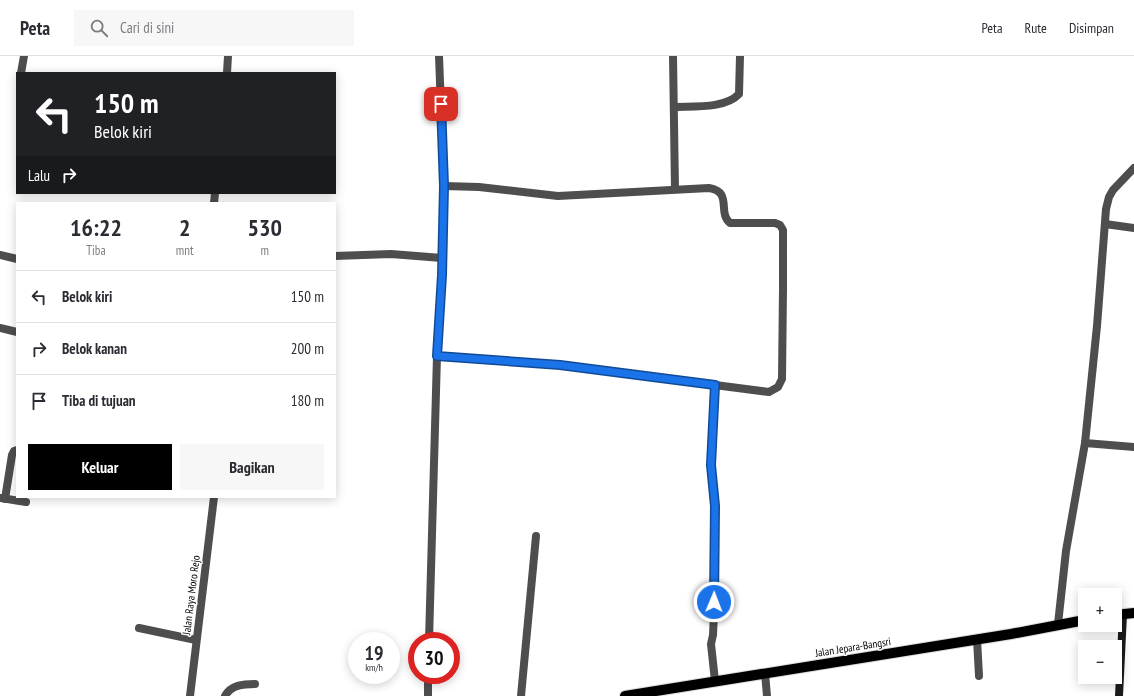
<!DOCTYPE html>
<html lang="id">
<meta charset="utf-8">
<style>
body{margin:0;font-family:"PT Sans Narrow",sans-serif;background:#f7f7f7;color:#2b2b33;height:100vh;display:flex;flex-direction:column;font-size:15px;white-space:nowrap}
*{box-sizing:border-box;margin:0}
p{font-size:13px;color:#7c7c81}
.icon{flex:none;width:22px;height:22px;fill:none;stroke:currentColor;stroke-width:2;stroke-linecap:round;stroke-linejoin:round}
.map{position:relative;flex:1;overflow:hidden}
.sheet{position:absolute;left:16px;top:146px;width:320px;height:296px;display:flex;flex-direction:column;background:#fff;border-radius:0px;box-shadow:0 2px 10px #0003}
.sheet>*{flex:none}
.hud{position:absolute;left:16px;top:16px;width:320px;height:122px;border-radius:0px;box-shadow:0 2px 10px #0003;background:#202124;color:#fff;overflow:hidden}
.controls{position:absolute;left:1078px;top:532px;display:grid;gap:8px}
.controls a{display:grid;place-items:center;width:44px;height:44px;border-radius:0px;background:#fff;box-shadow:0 2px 10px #0003;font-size:20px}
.speed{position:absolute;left:348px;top:576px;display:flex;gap:8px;font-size:20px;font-weight:700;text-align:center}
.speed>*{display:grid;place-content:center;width:52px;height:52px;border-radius:50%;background:#fff;box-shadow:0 2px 10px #0003;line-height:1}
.speed small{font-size:10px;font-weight:400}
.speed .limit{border:6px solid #d22;background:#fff;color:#111}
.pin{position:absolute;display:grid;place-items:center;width:34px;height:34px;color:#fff;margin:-17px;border-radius:8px;box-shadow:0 2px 6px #0006}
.me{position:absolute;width:44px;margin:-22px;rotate:1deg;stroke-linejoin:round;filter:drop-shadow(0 0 3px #0008)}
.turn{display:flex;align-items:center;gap:14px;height:84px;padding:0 12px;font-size:18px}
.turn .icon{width:52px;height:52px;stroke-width:2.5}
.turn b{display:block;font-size:28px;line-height:34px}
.then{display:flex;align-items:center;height:38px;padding:0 12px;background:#0003;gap:8px;font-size:15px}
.eta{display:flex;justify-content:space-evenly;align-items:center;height:68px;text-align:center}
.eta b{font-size:24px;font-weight:700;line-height:28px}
.button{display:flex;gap:8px;margin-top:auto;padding:8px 12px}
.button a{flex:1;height:46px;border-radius:0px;background:#000;color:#fff;font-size:16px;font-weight:700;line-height:46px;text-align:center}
.button a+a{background:#f7f7f7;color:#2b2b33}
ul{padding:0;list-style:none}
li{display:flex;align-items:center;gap:12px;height:52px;padding:0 12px;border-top:1px solid #e1e1e2}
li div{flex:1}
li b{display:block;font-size:15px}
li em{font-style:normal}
header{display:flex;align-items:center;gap:24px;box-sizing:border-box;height:56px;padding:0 20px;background:#fff;border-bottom:1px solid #e1e1e2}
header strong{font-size:19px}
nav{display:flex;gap:22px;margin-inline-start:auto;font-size:14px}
.search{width:280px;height:36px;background:#f7f7f7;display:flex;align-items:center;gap:10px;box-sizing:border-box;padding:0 14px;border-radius:0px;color:#7c7c81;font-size:15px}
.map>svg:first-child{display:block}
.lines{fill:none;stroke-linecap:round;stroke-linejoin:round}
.primary-casing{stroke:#dbdbdb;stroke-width:12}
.street{stroke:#4e4e4e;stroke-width:8}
.secondary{stroke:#1b1b1b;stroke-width:8}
.primary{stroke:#000;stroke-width:10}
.route-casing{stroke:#114b97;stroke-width:10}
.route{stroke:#1a73e8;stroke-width:7}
.labels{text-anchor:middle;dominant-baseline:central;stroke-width:3;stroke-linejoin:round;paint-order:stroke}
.street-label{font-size:11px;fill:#000;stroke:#fff}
</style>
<header>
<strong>Peta</strong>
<div class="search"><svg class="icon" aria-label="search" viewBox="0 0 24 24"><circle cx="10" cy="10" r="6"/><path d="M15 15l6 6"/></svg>Cari di sini</div>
<nav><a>Peta</a><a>Rute</a><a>Disimpan</a></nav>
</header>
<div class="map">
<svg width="1134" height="640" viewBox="0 0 1134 640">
<rect width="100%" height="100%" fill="#fff"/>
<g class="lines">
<g class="primary-casing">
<g id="primary">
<path d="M1115 559 1134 557"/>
<path d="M625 640 1011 578 1085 564"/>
</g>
</g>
<g class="street">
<path d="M673 0 675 133"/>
<path d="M21 17 24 0"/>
<path d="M227 17 228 0"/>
<path d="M674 51C693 50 725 53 739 38L740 0"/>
<path d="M214 147 215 137"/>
<path d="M1105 168 1134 172"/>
<path d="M0 199 17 203"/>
<path d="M335 200 391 198 442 202"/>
<path d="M0 272 17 276"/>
<path d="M437 300 560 309 769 336 778 331 782 323 783 233V174L780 169 775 167H730C717 156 733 136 709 132L558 140 479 131 444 130"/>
<path d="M1085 387 1134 391"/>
<path d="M1 442 26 446"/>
<path d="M5 443 12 399 14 395 17 394"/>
<path d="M1058 568 1066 495 1085 387 1097 270 1106 153 1109 141 1113 134 1134 112"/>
<path d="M139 572 196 584"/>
<path d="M977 583 979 620"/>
<path d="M429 585 437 300 442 219 444 130 439 0"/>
<path d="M765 617 767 640"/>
<path d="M715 625 711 588 713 579 715 534V450L711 409 715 329"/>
<path d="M190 640 214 441"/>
<path d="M225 640C231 629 243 628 255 628"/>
<path d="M428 640V619"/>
<path d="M521 640 536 480"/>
</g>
<path class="secondary" d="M1119 640 1123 558"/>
<use href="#primary" class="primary"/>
</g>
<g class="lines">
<g class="route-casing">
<path id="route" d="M441 48 444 130 442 219 437 300 560 309 715 329 711 409 715 450 714 546"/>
</g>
<use href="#route" class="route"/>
</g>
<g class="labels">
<g class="street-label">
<text transform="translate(191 539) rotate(-83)">Jalan Raya Moro Rejo</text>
<text transform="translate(853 591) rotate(-9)">Jalan Jepara-Bangsri</text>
</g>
</g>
</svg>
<div class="controls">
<a>+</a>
<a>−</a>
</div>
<div class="speed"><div>19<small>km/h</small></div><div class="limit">30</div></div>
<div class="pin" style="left:441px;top:48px;background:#d93025"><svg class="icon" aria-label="arrive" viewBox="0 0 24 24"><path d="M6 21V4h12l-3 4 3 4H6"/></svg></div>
<svg class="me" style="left:714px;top:546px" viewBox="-20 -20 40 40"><circle r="17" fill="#1a73e8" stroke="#fff" stroke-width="3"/><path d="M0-11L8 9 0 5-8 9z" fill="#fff"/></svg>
<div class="hud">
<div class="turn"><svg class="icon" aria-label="left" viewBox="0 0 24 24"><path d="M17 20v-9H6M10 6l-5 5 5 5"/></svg><div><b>150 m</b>Belok kiri</div></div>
<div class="then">Lalu<svg class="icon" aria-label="right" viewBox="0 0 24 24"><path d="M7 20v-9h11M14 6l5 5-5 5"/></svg></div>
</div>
<section class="sheet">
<div class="eta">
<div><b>16:22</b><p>Tiba</p></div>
<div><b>2</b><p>mnt</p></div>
<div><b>530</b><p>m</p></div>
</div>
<ul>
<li><svg class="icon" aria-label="left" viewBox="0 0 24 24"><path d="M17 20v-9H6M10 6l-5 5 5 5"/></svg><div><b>Belok kiri</b></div><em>150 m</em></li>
<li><svg class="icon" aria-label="right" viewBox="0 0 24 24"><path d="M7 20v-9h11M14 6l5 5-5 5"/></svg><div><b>Belok kanan</b></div><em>200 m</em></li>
<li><svg class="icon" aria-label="arrive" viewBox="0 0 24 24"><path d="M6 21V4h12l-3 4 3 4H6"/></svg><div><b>Tiba di tujuan</b></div><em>180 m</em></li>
</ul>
<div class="button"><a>Keluar</a><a>Bagikan</a></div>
</section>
</div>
